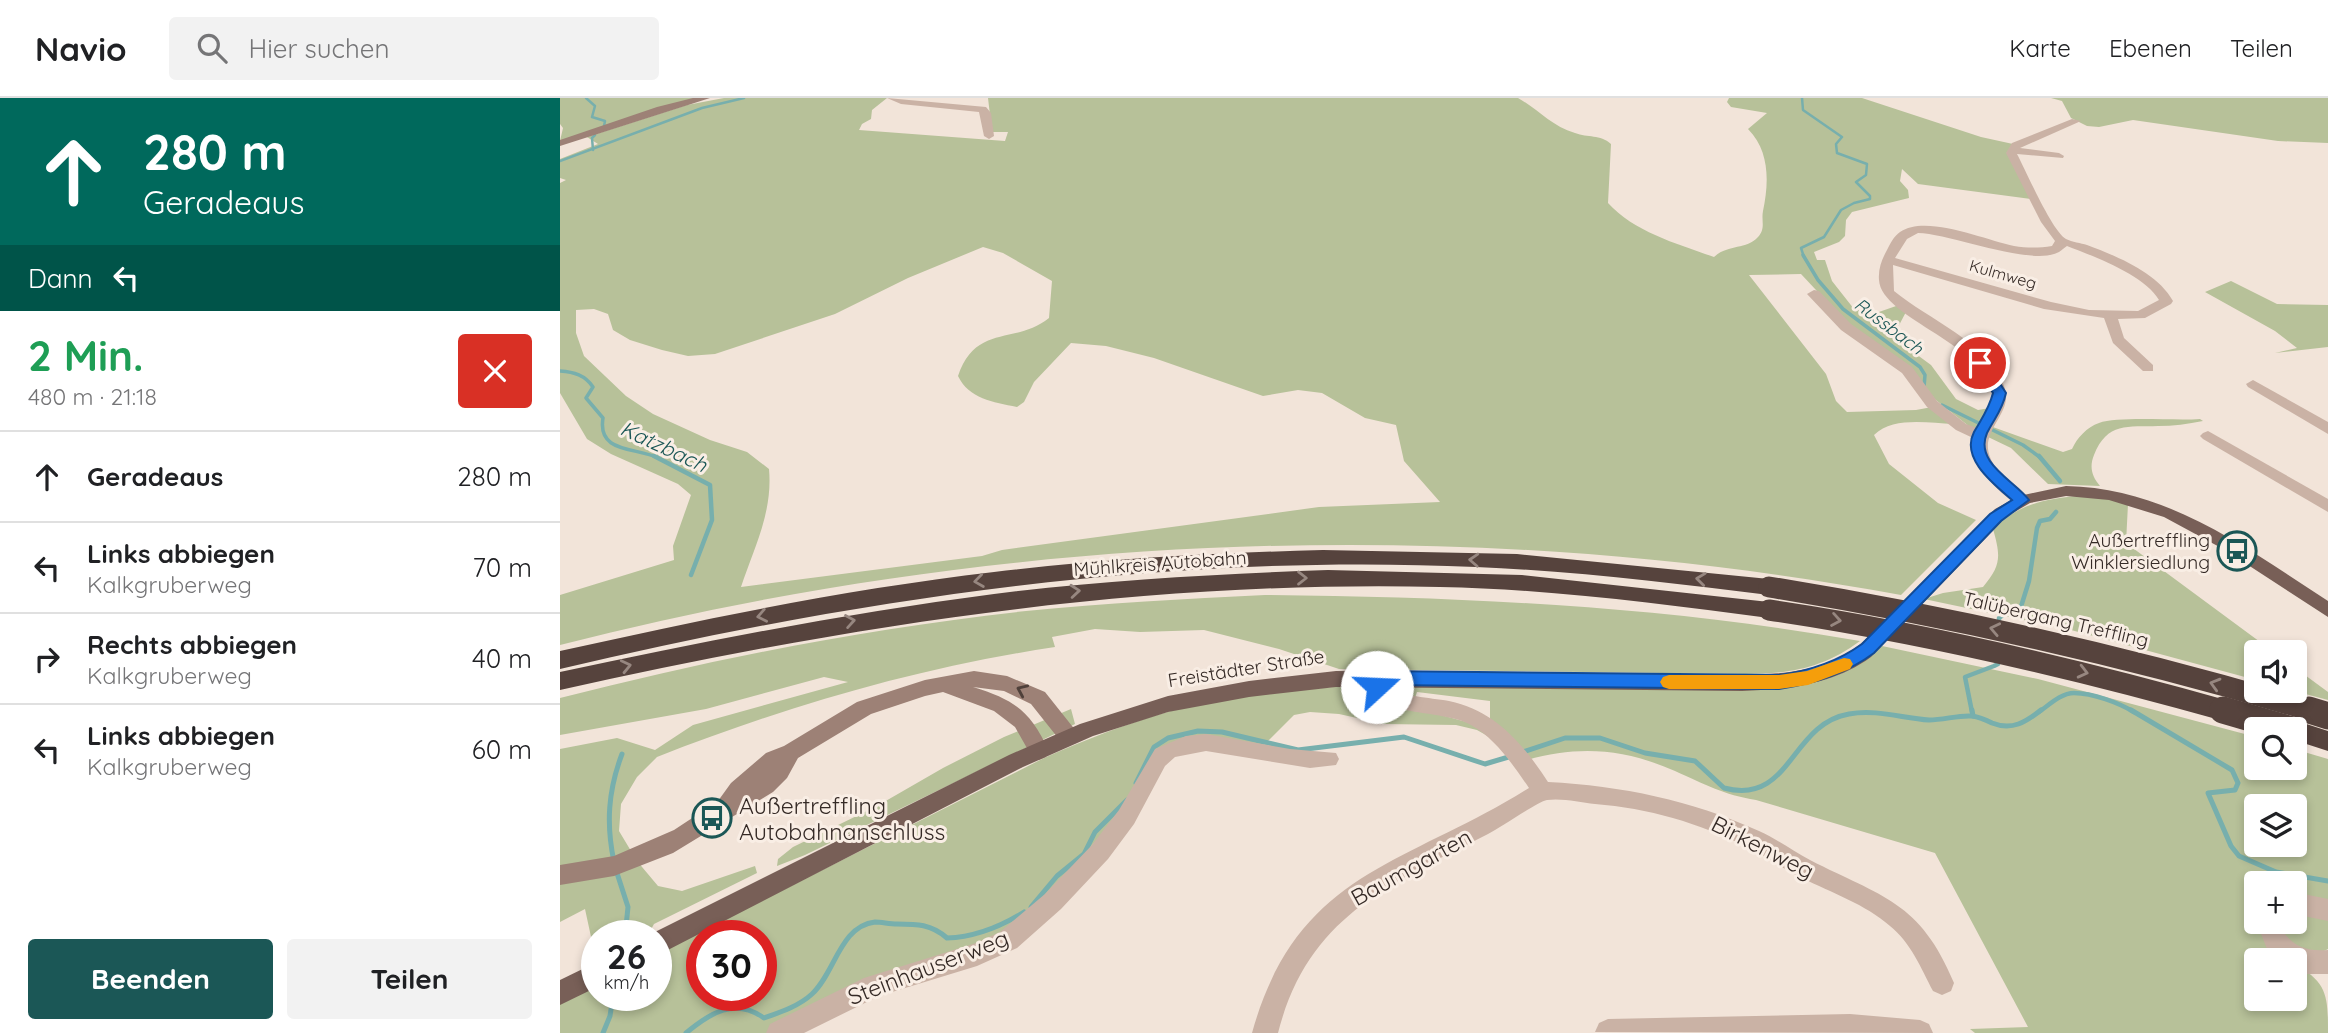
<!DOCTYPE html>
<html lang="de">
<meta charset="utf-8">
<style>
body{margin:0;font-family:Quicksand,sans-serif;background:#f2f2f2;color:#202124;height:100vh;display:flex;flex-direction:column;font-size:26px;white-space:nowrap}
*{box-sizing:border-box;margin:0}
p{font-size:23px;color:#757577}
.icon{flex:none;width:38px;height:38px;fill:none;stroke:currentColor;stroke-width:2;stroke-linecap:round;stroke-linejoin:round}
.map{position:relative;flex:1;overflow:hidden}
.side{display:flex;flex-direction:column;background:#fff;width:560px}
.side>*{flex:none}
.guide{background:#00695c;color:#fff;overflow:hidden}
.controls{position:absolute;left:1684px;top:542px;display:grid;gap:14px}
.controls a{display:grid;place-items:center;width:63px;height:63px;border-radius:7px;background:#fff;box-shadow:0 4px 10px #0003;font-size:35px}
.speed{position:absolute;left:21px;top:822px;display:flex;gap:14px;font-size:35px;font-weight:700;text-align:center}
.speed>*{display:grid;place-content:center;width:91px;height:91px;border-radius:50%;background:#fff;box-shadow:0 4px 10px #0003;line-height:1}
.speed small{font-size:18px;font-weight:400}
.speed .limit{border:10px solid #d22;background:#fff;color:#111}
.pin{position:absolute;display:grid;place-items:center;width:60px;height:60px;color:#fff;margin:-30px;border:4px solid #fff;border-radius:50%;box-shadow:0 2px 7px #0007}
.me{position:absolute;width:77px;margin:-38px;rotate:70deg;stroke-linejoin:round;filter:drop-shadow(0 0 5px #0008)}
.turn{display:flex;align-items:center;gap:24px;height:147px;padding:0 28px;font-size:32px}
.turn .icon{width:91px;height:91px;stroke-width:2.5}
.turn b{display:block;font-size:49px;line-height:60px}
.then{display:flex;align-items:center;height:66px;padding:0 28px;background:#0003;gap:14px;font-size:26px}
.round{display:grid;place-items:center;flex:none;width:74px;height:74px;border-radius:7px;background:#f2f2f2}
.headline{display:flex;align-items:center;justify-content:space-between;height:119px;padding:0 28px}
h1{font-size:42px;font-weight:700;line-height:52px;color:#1e9e55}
.action{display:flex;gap:14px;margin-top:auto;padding:14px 28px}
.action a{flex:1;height:80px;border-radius:7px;background:#1b5756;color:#fff;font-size:28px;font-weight:700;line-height:80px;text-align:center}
.action a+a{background:#f2f2f2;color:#202124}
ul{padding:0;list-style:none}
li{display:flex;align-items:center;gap:21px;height:91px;padding:0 28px;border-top:2px solid #e0e0e0}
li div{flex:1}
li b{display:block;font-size:26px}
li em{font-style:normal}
header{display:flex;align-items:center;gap:42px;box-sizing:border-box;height:98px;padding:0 35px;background:#fff;border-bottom:2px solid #e0e0e0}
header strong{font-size:33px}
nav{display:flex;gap:38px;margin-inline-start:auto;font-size:24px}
.search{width:490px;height:63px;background:#f2f2f2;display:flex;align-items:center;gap:18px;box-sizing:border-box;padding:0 24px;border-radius:7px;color:#757577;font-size:26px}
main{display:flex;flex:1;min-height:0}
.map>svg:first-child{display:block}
.green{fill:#b7c199;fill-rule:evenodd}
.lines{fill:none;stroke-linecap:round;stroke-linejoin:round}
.stream-far3{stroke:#77afad;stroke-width:2.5}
.stream-far2{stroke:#77afad;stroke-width:3.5}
.stream-far1{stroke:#77afad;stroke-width:4.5}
.stream{stroke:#77afad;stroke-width:5}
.street{fill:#cab2a5;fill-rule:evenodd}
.secondary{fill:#9d8176;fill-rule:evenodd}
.primary{fill:#785f57;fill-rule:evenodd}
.highway{fill:#56433d;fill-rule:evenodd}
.highway-bridge-far1{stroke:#56433d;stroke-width:21}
.highway-bridge{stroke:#56433d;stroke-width:27}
.oneway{stroke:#978780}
.oneway2{stroke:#4f403a}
.route{fill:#1a73e8;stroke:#114b97;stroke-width:2}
.slow{fill:#f59e0b}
.labels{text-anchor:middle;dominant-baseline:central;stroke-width:6;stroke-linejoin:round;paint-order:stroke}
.far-street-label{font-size:16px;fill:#352a26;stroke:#f9eee5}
.far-water-label{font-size:18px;font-style:italic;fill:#1b5756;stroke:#f9eee5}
.poi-label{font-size:19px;fill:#352a26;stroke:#f9eee5;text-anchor:end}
.street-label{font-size:19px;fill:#352a26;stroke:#f9eee5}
.water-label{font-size:21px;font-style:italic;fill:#1b5756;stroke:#f9eee5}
.near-poi-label{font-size:23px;fill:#352a26;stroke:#f9eee5;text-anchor:start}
.near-street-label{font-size:23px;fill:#352a26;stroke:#f9eee5}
</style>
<header>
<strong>Navio</strong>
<div class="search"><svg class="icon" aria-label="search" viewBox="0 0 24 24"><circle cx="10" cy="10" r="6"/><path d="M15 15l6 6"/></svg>Hier suchen</div>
<nav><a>Karte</a><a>Ebenen</a><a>Teilen</a></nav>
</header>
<main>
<section class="side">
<div class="guide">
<div class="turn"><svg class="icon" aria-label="ahead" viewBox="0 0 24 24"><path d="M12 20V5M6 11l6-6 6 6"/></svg><div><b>280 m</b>Geradeaus</div></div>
<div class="then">Dann<svg class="icon" aria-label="left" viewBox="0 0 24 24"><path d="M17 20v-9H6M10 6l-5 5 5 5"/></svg></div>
</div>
<div class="headline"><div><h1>2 Min.</h1><p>480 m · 21:18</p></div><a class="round" style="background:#d93025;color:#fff"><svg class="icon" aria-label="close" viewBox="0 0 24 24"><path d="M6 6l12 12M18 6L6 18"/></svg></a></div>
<ul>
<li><svg class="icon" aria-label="ahead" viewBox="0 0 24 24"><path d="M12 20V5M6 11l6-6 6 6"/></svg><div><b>Geradeaus</b></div><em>280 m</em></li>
<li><svg class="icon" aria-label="left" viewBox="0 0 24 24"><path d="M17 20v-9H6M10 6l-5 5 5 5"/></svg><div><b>Links abbiegen</b><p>Kalkgruberweg</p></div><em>70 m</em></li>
<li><svg class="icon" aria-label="right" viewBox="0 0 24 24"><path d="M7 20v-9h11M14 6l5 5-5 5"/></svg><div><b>Rechts abbiegen</b><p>Kalkgruberweg</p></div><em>40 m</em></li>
<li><svg class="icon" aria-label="left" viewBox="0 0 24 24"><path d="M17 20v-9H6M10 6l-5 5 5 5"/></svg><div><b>Links abbiegen</b><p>Kalkgruberweg</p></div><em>60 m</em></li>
</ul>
<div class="action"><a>Beenden</a><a>Teilen</a></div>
</section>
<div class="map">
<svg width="1768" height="935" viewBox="0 0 1768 935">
<rect width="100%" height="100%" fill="#f2e4d9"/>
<g class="green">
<path d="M0 0H139L0 43 3 30 0 26Z"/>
<path d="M164 0H327L312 12 311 21 302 26 299 32 445 43 448 34H432L428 0H958C978 11 991 28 1015 35 1028 40 1040 36 1051 46L1048 105C1074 134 1118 146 1154 159 1168 146 1186 152 1198 139 1206 130 1201 123 1203 113 1209 85 1210 53 1188 31L1207 15 1171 9 1167 4 1169 0H1302L1421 39 1453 46 1471 101 1358 86 1342 71 1340 83 1348 92 1349 100 1292 114 1286 122 1285 138 1279 144 1254 154 1257 162H1265L1272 183 1294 211 1316 215 1339 207 1347 212 1336 233 1341 245 1371 267 1396 301 1418 312 1430 310 1415 331 1410 329C1349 282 1293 233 1241 176L1189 177 1266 276 1276 303 1287 314 1356 312 1372 309 1393 326C1369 325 1333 318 1314 337L1329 366 1378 405 1416 422 1341 497C897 415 437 435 0 547V497L114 462 113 448 131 397 118 386 51 356 27 341 0 295V85L6 82 0 80V61L38 46 27 39 127 7ZM423 149 443 155 492 183 489 220C456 247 416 225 398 278 409 301 433 304 457 309L464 304 474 284 511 245 546 248 594 260 703 298 738 292 762 295 805 320 836 327 844 363 880 404 759 409 442 452 422 458 181 489C194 450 213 414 209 371L187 354 150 342 93 316 66 298 24 258 16 235V212L34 211 48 216 53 232 70 242 102 252 128 258 155 256 275 216 348 180Z"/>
<path d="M1491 0H1768V45L1718 43 1573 22 1539 29 1527 28 1511 20 1502 3Z"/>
<path d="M1671 183 1717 206 1768 207V249L1715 255 1737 250 1715 233 1645 194Z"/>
<path d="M1640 321 1643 323C1628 326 1613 328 1598 328 1568 329 1547 324 1534 357 1529 369 1532 379 1540 388L1488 386 1451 350 1426 338 1430 328 1503 354 1512 351C1517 340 1527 329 1539 325 1558 318 1615 323 1640 321Z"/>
<path d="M1517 398 1542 399 1568 406 1566 445 1715 555H1696V582L1511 532 1364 501 1383 495 1423 489C1441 467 1441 459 1433 431 1456 407 1485 401 1517 398Z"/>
<path d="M705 497C905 499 1102 508 1300 543 1264 570 1229 576 1186 576L779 571 719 551 644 532 580 534 535 531 492 539 495 549C357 570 227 608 97 659L77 679 61 706 59 733 77 763 98 788 122 793 195 768 197 775 94 826 89 835 83 838H37L36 862 25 811 0 824V651L57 640 95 652 133 627 288 584 264 579 146 611 0 637V600C152 561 309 530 466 513 545 505 625 501 705 497Z"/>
<path d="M1322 548 1478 581 1696 639V670H1734V651L1768 661V804L1734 800V786H1696V824L1729 863H1696V901H1734V866C1768 884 1768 899 1768 935H1415L1410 931 1468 929 1375 755 1196 702C1164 697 1144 686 1115 673 1065 651 1020 647 967 662L930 622V603L857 594 855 600 841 596 830 588 1220 590C1259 585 1292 577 1322 548ZM1696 709H1734V747H1696Z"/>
<path d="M1734 569 1768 594V602L1734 593Z"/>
<path d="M798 587 826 602 914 626 933 641 917 632 896 627 824 626 779 616 750 614 734 617 704 647 655 640 613 646 566 711 455 830 210 935H0V906L37 887V898H96V856L484 660C525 642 567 625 611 613 672 597 735 592 798 587ZM142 838H201V898H142Z"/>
<path d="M511 611 515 626 245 757 217 768 218 761 233 749 317 708 383 670 444 639Z"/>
<path d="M1734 810 1768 816V851L1762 854 1733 853 1712 824H1734Z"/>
</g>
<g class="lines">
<g class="stream-far3">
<path d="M26 0 35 8 32 19 45 23 44 28"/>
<path d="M1242 0 1243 12 1282 39 1276 46 1277 55 1307 66 1306 77 1296 84 1310 98V101L1294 105 1281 112 1264 139 1241 150 1244 159"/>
<path d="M33 52 32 40 35 37"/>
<path d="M0 63 142 10 184 0"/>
</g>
<g class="stream-far2">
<path d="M1243 157 1258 182 1283 211 1360 269 1365 277 1364 289"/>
<path d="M0 273C14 274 25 277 33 289L26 300 43 320C37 356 77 349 98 360"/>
<path d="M1382 307 1463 347 1481 360"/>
</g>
<g class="stream-far1">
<path d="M94 358 150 387 152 422 131 477"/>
<path d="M1479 358 1500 383"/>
<path d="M1439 525V520L1445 516 1459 515 1469 483 1477 430 1480 423 1490 421 1496 414"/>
<path d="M1412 614 1405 579 1434 568 1438 566V561"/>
<path d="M1479 614C1489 607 1501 595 1514 595 1533 595 1559 605 1574 614"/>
</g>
<g class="stream">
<path d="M1412 612 1413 618"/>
<path d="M1571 612 1672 672 1678 685 1675 692 1648 695 1671 748 1679 758 1716 774 1768 783"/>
<path d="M960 655 1005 640H1040L1085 655 1135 663 1164 690C1231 708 1230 626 1289 616 1316 611 1342 620 1369 622 1384 622 1398 617 1412 618 1419 619 1426 622 1432 625 1452 633 1466 624 1481 612"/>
<path d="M576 685 594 649 608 640 638 633 662 634 738 652 844 639 925 666 952 658"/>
<path d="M54 764C46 726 48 693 62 656"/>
<path d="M56 772 68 809 65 838"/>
<path d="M471 809 497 778 524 756 535 734 567 702"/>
<path d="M43 935 50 918 53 898"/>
<path d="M126 935C150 915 175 899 204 920 221 914 239 908 252 896 275 875 280 828 315 824 322 824 329 826 337 826 357 826 371 826 387 840 416 839 440 829 464 814"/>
</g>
<g class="street">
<path d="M327 0 426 9 431 15 434 38 429 41 424 38 419 14 341 6Z"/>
<path d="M1512 21 1521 23 1460 50 1499 55 1504 58 1503 60 1457 56C1466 73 1492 133 1506 141 1512 144 1521 145 1527 147 1556 158 1597 174 1613 203L1611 206 1585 220 1558 221 1564 240 1593 267V273H1583L1553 245 1544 220 1484 211 1333 167 1334 193C1369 222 1426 243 1444 288 1455 315 1419 331 1430 359 1437 378 1459 386 1470 402L1462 407C1442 402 1407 362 1413 340L1396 332 1367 309 1342 275 1281 232 1247 196 1254 192 1259 193 1291 226 1352 269 1377 303 1406 326 1417 330C1422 322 1431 312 1432 302 1438 250 1321 222 1319 182 1318 171 1322 161 1327 152 1330 146 1334 138 1340 134 1366 116 1425 142 1454 148 1467 150 1479 150 1492 148L1495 143 1481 124 1446 55 1452 45ZM1358 135C1392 136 1472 169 1499 154 1502 152 1504 150 1507 148 1533 158 1585 177 1599 202L1578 213 1529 212 1491 204 1335 160 1347 141Z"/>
<path d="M1693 282 1768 324V336L1688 289 1686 286Z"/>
<path d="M1648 333 1768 401V414L1643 341 1640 338 1643 335Z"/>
<path d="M817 572 824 575 827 586C844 600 868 599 889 603 936 613 963 646 988 684 1062 688 1131 702 1199 733 1217 741 1233 753 1250 762 1322 799 1360 803 1394 885L1391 893 1382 897 1373 893C1361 870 1351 845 1330 828 1305 806 1272 795 1242 780 1223 771 1206 758 1187 749 1139 725 1088 710 1035 706 1020 704 1002 700 987 702 977 704 940 730 928 736 829 787 748 818 718 935H692C737 773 845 768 969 690 953 667 936 641 911 627 883 611 824 620 807 589L810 575Z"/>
<path d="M646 636 730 651 776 655 779 661 776 667 750 670 646 653 615 659 605 668 574 726 548 761 501 811 457 850 417 868 319 898 244 935H206L210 926 304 880 416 845 440 834 485 796 532 747 559 712 595 651 626 638Z"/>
<path d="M1734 794 1768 801V823L1734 816Z"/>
<path d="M1696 823 1719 824C1727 847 1745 854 1768 852V876H1747L1734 871V863H1718L1707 851Z"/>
<path d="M1290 916 1360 922 1369 926 1373 935 1035 934 1039 925 1048 921Z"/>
</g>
<g class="secondary">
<path d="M133 0H150L0 48V42L97 9Z"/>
<path d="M414 573 447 578 485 594 516 633 519 639 516 645 509 647 502 645 471 606 444 593 413 589C455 602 470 613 489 653L486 659 479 662 472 659 455 629 434 613 383 594 365 598 311 616 238 660 227 680 213 694 113 755 54 778 0 787V767L54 758 114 732 158 703 171 685 206 655 224 648 297 604 365 582Z"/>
</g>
<g class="primary">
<path d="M1506 388C1608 390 1686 450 1768 503V519L1665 452 1604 419 1549 402 1506 398 1470 405 1446 419 1311 559C1273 587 1227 591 1182 593L776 589 689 599 608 614 533 638 463 669 104 854 96 857V838H87L449 657 520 626 608 598 689 583 776 573 1182 577C1227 576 1269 573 1304 543L1435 411 1459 398Z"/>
<path d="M37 864V889L0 907V882Z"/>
</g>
<g class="highway">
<path d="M763 452 957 456 1209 481 1217 484 1220 489 1217 494 1209 497C1112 485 1014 473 916 469 606 455 301 500 0 571V553C143 521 288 491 434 474 543 461 653 455 763 452Z"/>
<path d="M768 472 962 477 1209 504 1217 506 1220 512 1217 518 1209 520C1100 506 990 491 880 489 582 482 290 527 0 592V574C144 543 288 515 434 496 545 482 657 476 768 472Z"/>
<path d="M1734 622 1768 633V653L1734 642V632H1722L1725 625Z"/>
</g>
<g class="highway-bridge-far1">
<path d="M1209 489C1394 519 1575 560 1755 614"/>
<path d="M1209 512C1365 535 1518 571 1670 614"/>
</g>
<g class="highway-bridge">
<path d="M1663 612 1732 632"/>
<path d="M1749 612 1768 618"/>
</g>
</g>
<defs><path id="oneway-chevron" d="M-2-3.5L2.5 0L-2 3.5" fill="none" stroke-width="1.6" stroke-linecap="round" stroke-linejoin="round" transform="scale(1.75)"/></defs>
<g class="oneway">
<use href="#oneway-chevron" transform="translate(914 462) rotate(-177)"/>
<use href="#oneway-chevron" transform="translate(742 480)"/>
<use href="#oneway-chevron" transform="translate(1141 481) rotate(-173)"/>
<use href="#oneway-chevron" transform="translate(419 483) rotate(172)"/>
<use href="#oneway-chevron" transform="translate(515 493) rotate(-5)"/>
<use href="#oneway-chevron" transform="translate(202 518) rotate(169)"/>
<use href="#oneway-chevron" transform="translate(1276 522) rotate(10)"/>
<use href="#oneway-chevron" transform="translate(290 523) rotate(-10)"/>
<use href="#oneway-chevron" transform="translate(1435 531) rotate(-168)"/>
<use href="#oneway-chevron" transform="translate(66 568) rotate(-13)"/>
<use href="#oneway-chevron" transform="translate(1523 574) rotate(14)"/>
<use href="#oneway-chevron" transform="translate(1655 586) rotate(-164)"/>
</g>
<use class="oneway2" href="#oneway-chevron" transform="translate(462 592) rotate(-156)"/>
<path class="route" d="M1420 261 1425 262 1446 295C1442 313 1435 319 1427 335 1414 365 1455 383 1469 402L1441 423 1314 555C1286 576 1253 586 1219 591L826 587 823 594H811L808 580 810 575 817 573 1219 577C1249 573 1277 564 1302 546L1430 416 1452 402C1435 387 1400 361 1414 334 1422 320 1429 311 1433 295L1414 265Z"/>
<path class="slow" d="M1284 560 1290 561 1293 566 1290 571 1248 587 1219 591H1109L1103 589 1100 584 1103 579 1109 577H1219L1247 573Z"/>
<defs>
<g id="bus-ring" transform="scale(2.0125)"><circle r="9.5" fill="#f9eee5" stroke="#1b5756" stroke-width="1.5"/><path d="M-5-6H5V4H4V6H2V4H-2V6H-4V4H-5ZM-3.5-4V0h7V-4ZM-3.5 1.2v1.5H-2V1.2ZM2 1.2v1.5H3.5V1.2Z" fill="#1b5756"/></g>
</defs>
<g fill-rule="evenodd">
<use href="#bus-ring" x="1677" y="453"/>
<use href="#bus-ring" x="152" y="720"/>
</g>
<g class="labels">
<g class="far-street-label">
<text transform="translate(1443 176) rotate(16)">Kulmweg</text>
</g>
<g class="far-water-label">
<text transform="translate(1329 228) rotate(37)">Russbach</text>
</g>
<g class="poi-label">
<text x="1650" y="442">Außertreffling<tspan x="1650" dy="22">Winklersiedlung</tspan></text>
</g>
<g class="street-label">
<text transform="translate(600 465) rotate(-4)">Mühlkreis Autobahn</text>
<text transform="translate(1496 521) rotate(13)">Talübergang Treffling</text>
<text transform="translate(686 570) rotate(-9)">Freistädter Straße</text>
</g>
<g class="water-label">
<text transform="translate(104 348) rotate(25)">Katzbach</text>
</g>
<g class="near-poi-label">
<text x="179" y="707">Außertreffling<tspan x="179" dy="26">Autobahnanschluss</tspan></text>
</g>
<g class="near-street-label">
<text transform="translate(1203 749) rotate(27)">Birkenweg</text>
<text transform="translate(851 769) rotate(-29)">Baumgarten</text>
<text transform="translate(368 869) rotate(-21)">Steinhauserweg</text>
</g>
</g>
</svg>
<div class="controls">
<a><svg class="icon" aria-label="sound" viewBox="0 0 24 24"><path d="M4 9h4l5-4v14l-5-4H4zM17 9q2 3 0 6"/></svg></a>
<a><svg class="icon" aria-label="search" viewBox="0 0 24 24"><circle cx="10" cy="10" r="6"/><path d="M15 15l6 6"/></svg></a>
<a><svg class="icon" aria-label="layers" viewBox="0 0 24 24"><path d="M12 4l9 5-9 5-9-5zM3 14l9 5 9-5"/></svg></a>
<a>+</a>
<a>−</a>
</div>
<div class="speed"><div>26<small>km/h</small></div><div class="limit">30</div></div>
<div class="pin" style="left:1420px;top:265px;background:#d93025"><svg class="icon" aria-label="arrive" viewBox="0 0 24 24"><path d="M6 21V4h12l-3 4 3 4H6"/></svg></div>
<svg class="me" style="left:817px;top:589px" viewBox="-20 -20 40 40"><circle r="19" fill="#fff"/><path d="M0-13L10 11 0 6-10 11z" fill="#1a73e8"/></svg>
</div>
</main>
